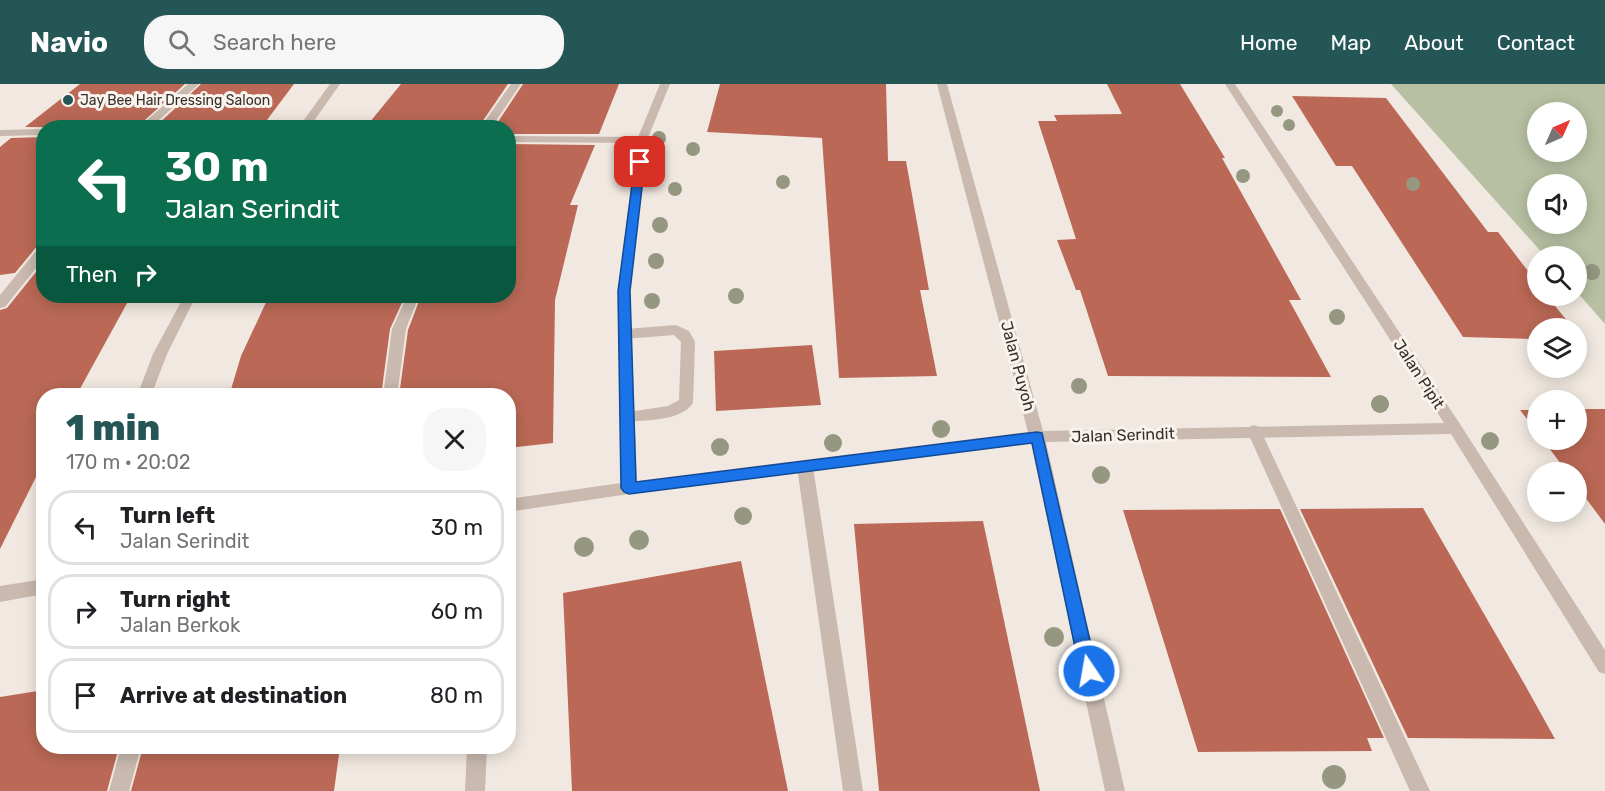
<!DOCTYPE html>
<meta charset="utf-8">
<style>
body{margin:0;font-family:Rubik,sans-serif;background:#f6f6f6;color:#202124;height:100vh;display:flex;flex-direction:column;font-size:22px;white-space:nowrap}
*{box-sizing:border-box;margin:0}
p{font-size:20px;color:#757577}
.icon{flex:none;width:33px;height:33px;fill:none;stroke:currentColor;stroke-width:2;stroke-linecap:round;stroke-linejoin:round}
.map{position:relative;flex:1;overflow:hidden}
.sheet{position:absolute;left:36px;top:304px;width:480px;height:366px;display:flex;flex-direction:column;background:#fff;border-radius:24px;box-shadow:0 3px 15px #0003}
.sheet>*{flex:none}
.guide{position:absolute;left:36px;top:36px;width:480px;height:183px;border-radius:24px;box-shadow:0 3px 15px #0003;background:#0b6e4f;color:#fff;overflow:hidden}
.needle{width:39px;rotate:45deg}
.buttons{position:absolute;left:1527px;top:18px;display:grid;gap:12px}
.buttons a{display:grid;place-items:center;width:60px;height:60px;border-radius:50%;background:#fff;box-shadow:0 3px 15px #0003;font-size:30px}
.pin{position:absolute;display:grid;place-items:center;width:51px;height:51px;color:#fff;margin:-26px;border-radius:12px;box-shadow:0 3px 9px #0006}
.me{position:absolute;width:66px;margin:-33px;rotate:348deg;stroke-linejoin:round;filter:drop-shadow(0 0 4px #0008)}
.turn{display:flex;align-items:center;gap:21px;height:126px;padding:0 30px;font-size:27px}
.turn .icon{width:78px;height:78px;stroke-width:2.5}
.turn b{display:block;font-size:42px;line-height:51px}
.then{display:flex;align-items:center;height:57px;padding:0 30px;background:#0003;gap:12px;font-size:22px}
.round{display:grid;place-items:center;flex:none;width:63px;height:63px;border-radius:24px;background:#f6f6f6}
.overview{display:flex;align-items:center;justify-content:space-between;height:102px;padding:0 30px}
h1{font-size:36px;font-weight:800;line-height:45px;color:#255656}
ul{padding:0;list-style:none}
li{display:flex;align-items:center;gap:18px;height:75px;margin:0 12px 9px;padding:0 18px;border:3px solid #e0e0e0;border-radius:24px}
li div{flex:1}
li b{display:block;font-size:22px}
li em{font-style:normal}
header{display:flex;align-items:center;gap:36px;box-sizing:border-box;height:84px;padding:0 30px;background:#255656;color:#fff}
header strong{font-size:28px}
nav{display:flex;gap:33px;margin-inline-start:auto;font-size:21px}
.search{width:420px;height:54px;background:#f6f6f6;display:flex;align-items:center;gap:15px;box-sizing:border-box;padding:0 21px;border-radius:24px;color:#757577;font-size:22px}
.map>svg:first-child{display:block}
.green{fill:#b7c0a2;fill-rule:evenodd}
.building{fill:#bb6956}
.lines{fill:none;stroke-linecap:round;stroke-linejoin:round}
.lane{fill:#c9b9ae;fill-rule:evenodd}
.street{fill:#c9b9ae;fill-rule:evenodd}
.tree{fill:#959781}
.route{fill:#1a73e8;stroke:#114b97;stroke-width:1.5}
.poi-dot{fill:#255656;stroke:#f9f3ee;stroke-width:2}
.labels{text-anchor:middle;dominant-baseline:central;stroke-width:6;stroke-linejoin:round;paint-order:stroke}
.far-poi-label{font-size:14px;fill:#382f2c;stroke:#f9f3ee;text-anchor:start}
.street-label{font-size:16px;fill:#382f2c;stroke:#f9f3ee}
</style>
<header>
<strong>Navio</strong>
<div class="search"><svg class="icon" aria-label="search" viewBox="0 0 24 24"><circle cx="10" cy="10" r="6"/><path d="M15 15l6 6"/></svg>Search here</div>
<nav><a>Home</a><a>Map</a><a>About</a><a>Contact</a></nav>
</header>
<div class="map">
<svg width="1605" height="707" viewBox="0 0 1605 707">
<rect width="100%" height="100%" fill="#f1e9e1"/>
<path class="green" d="M1391 0H1605V240L1577 208 1576 172H1545ZM1576 28V68H1538V28ZM1538 100H1576V140H1538Z"/>
<g class="building">
<path d="M80 0H185L136 44 25 43Z"/>
<path d="M201 0H294L264 40 154 44Z"/>
<path d="M401 0H508L478 44H365Z"/>
<path d="M523 0H619L599 50H508V44H494Z"/>
<path d="M720 0H886L888 77H906L929 206H920L937 292 839 294 822 54 707 48Z"/>
<path d="M1107 0H1180L1225 74H1222L1301 216H1289L1331 293 1108 292 1080 206H1076L1057 156 1076 155 1038 37H1057L1054 31 1122 30Z"/>
<path d="M1292 12 1386 14 1488 148H1498L1538 200V212H1547L1573 244H1538V255L1463 253 1352 82H1336Z"/>
<path d="M44 53V159L38 161 15 189 0 191V63L11 54Z"/>
<path d="M508 60 595 61 570 121H578L555 216 553 359 508 364V312H399L408 246 421 212H508Z"/>
<path d="M44 178V212H131L76 312H44V377L0 465V226L7 224Z"/>
<path d="M269 212H405L390 245 381 312H229L241 272Z"/>
<path d="M812 261 821 321 716 327 714 267Z"/>
<path d="M1576 325H1605V440L1576 401V388H1567L1543 356H1576Z"/>
<path d="M1520 326H1538V349Z"/>
<path d="M1423 424 1525 601 1555 655 1408 654 1300 425Z"/>
<path d="M1280 425 1384 654H1367L1372 667 1198 668 1123 426Z"/>
<path d="M983 437 1040 707H879L854 440Z"/>
<path d="M741 477 788 707H572L563 509Z"/>
<path d="M44 606V663H119L107 707H0V613Z"/>
<path d="M143 663H340L334 707H131Z"/>
</g>
<g class="lines">
<g class="lane">
<path d="M188 0H199L150 44H138Z"/>
<path d="M511 0H521L491 44H480Z"/>
<path d="M44 45V51L0 52V46Z"/>
<path d="M508 52 642 53 647 56 642 59 508 58Z"/>
<path d="M44 161V174L5 223 0 224V211L40 162Z"/>
<path d="M407 212H419L406 245 397 312H383L392 245Z"/>
<path d="M676 241 689 247 695 258 693 319C681 337 647 336 627 338L622 337 620 333 622 329 668 322 679 316 681 258 674 251 625 255 618 250 625 245Z"/>
<path d="M1254 341 1259 343 1261 347 1430 707H1410L1247 347 1249 343Z"/>
<path d="M805 377 810 379 813 383 863 707H843L797 383 800 379Z"/>
<path d="M121 663H141L129 707H109Z"/>
</g>
<g class="street">
<path d="M330 0H340L309 44H298Z"/>
<path d="M660 0H670L647 56 630 207 637 397 1028 348 937 0H947L1043 347 1444 339 1225 0H1235L1460 340 1605 566V590L1599 588 1451 350 1046 358 1125 707H1105L1031 359 629 410 508 428V415L621 399 618 207 637 56Z"/>
<path d="M184 212H196L167 270 151 312H137L153 270Z"/>
<path d="M44 495V510L0 518V502Z"/>
<path d="M467 663H487L485 707H465Z"/>
</g>
</g>
<g class="tree">
<circle cx="1277" cy="27" r="6"/>
<circle cx="1289" cy="41" r="6"/>
<circle cx="659" cy="54" r="7"/>
<circle cx="693" cy="65" r="7"/>
<circle cx="1243" cy="92" r="7"/>
<circle cx="783" cy="98" r="7"/>
<circle cx="1413" cy="100" r="7"/>
<circle cx="675" cy="105" r="7"/>
<circle cx="660" cy="141" r="8"/>
<circle cx="656" cy="177" r="8"/>
<circle cx="1592" cy="188" r="8"/>
<circle cx="736" cy="212" r="8"/>
<circle cx="652" cy="217" r="8"/>
<circle cx="1337" cy="233" r="8"/>
<circle cx="1079" cy="302" r="8"/>
<circle cx="1380" cy="320" r="9"/>
<circle cx="941" cy="345" r="9"/>
<circle cx="1490" cy="357" r="9"/>
<circle cx="833" cy="359" r="9"/>
<circle cx="720" cy="363" r="9"/>
<circle cx="1101" cy="391" r="9"/>
<circle cx="743" cy="432" r="9"/>
<circle cx="639" cy="456" r="10"/>
<circle cx="584" cy="463" r="10"/>
<circle cx="1054" cy="553" r="10"/>
<circle cx="1334" cy="693" r="12"/>
</g>
<path class="route" d="M640 75 645 78 630 207 636 398 1037 348 1042 349 1097 587 1094 593 1089 595 1083 593 1080 587 1032 359 629 410 624 408 621 404 618 207 635 78Z"/>
<circle class="poi-dot" cx="68" cy="16" r="6"/>
<g class="labels">
<g class="far-poi-label">
<text x="80" y="16">Jay Bee Hair Dressing Saloon</text>
</g>
<g class="street-label">
<text transform="translate(1018 282) rotate(75)">Jalan Puyoh</text>
<text transform="translate(1419 290) rotate(57)">Jalan Pipit</text>
<text transform="translate(1123 351) rotate(-2)">Jalan Serindit</text>
</g>
</g>
</svg>
<div class="buttons">
<a><svg class="needle" viewBox="-14 -14 28 28"><path d="M0-13l5 13h-10z" fill="#e53935"/><path d="M0 13l5-13h-10z" fill="#757577"/></svg></a>
<a><svg class="icon" aria-label="sound" viewBox="0 0 24 24"><path d="M4 9h4l5-4v14l-5-4H4zM17 9q2 3 0 6"/></svg></a>
<a><svg class="icon" aria-label="search" viewBox="0 0 24 24"><circle cx="10" cy="10" r="6"/><path d="M15 15l6 6"/></svg></a>
<a><svg class="icon" aria-label="layers" viewBox="0 0 24 24"><path d="M12 4l9 5-9 5-9-5zM3 14l9 5 9-5"/></svg></a>
<a>+</a>
<a>−</a>
</div>
<div class="pin" style="left:640px;top:78px;background:#d93025"><svg class="icon" aria-label="arrive" viewBox="0 0 24 24"><path d="M6 21V4h12l-3 4 3 4H6"/></svg></div>
<svg class="me" style="left:1089px;top:587px" viewBox="-20 -20 40 40"><circle r="17" fill="#1a73e8" stroke="#fff" stroke-width="3"/><path d="M0-11L8 9 0 5-8 9z" fill="#fff"/></svg>
<div class="guide">
<div class="turn"><svg class="icon" aria-label="left" viewBox="0 0 24 24"><path d="M17 20v-9H6M10 6l-5 5 5 5"/></svg><div><b>30 m</b>Jalan Serindit</div></div>
<div class="then">Then<svg class="icon" aria-label="right" viewBox="0 0 24 24"><path d="M7 20v-9h11M14 6l5 5-5 5"/></svg></div>
</div>
<section class="sheet">
<div class="overview"><div><h1>1 min</h1><p>170 m · 20:02</p></div><a class="round"><svg class="icon" aria-label="close" viewBox="0 0 24 24"><path d="M6 6l12 12M18 6L6 18"/></svg></a></div>
<ul>
<li><svg class="icon" aria-label="left" viewBox="0 0 24 24"><path d="M17 20v-9H6M10 6l-5 5 5 5"/></svg><div><b>Turn left</b><p>Jalan Serindit</p></div><em>30 m</em></li>
<li><svg class="icon" aria-label="right" viewBox="0 0 24 24"><path d="M7 20v-9h11M14 6l5 5-5 5"/></svg><div><b>Turn right</b><p>Jalan Berkok</p></div><em>60 m</em></li>
<li><svg class="icon" aria-label="arrive" viewBox="0 0 24 24"><path d="M6 21V4h12l-3 4 3 4H6"/></svg><div><b>Arrive at destination</b></div><em>80 m</em></li>
</ul>
</section>
</div>
